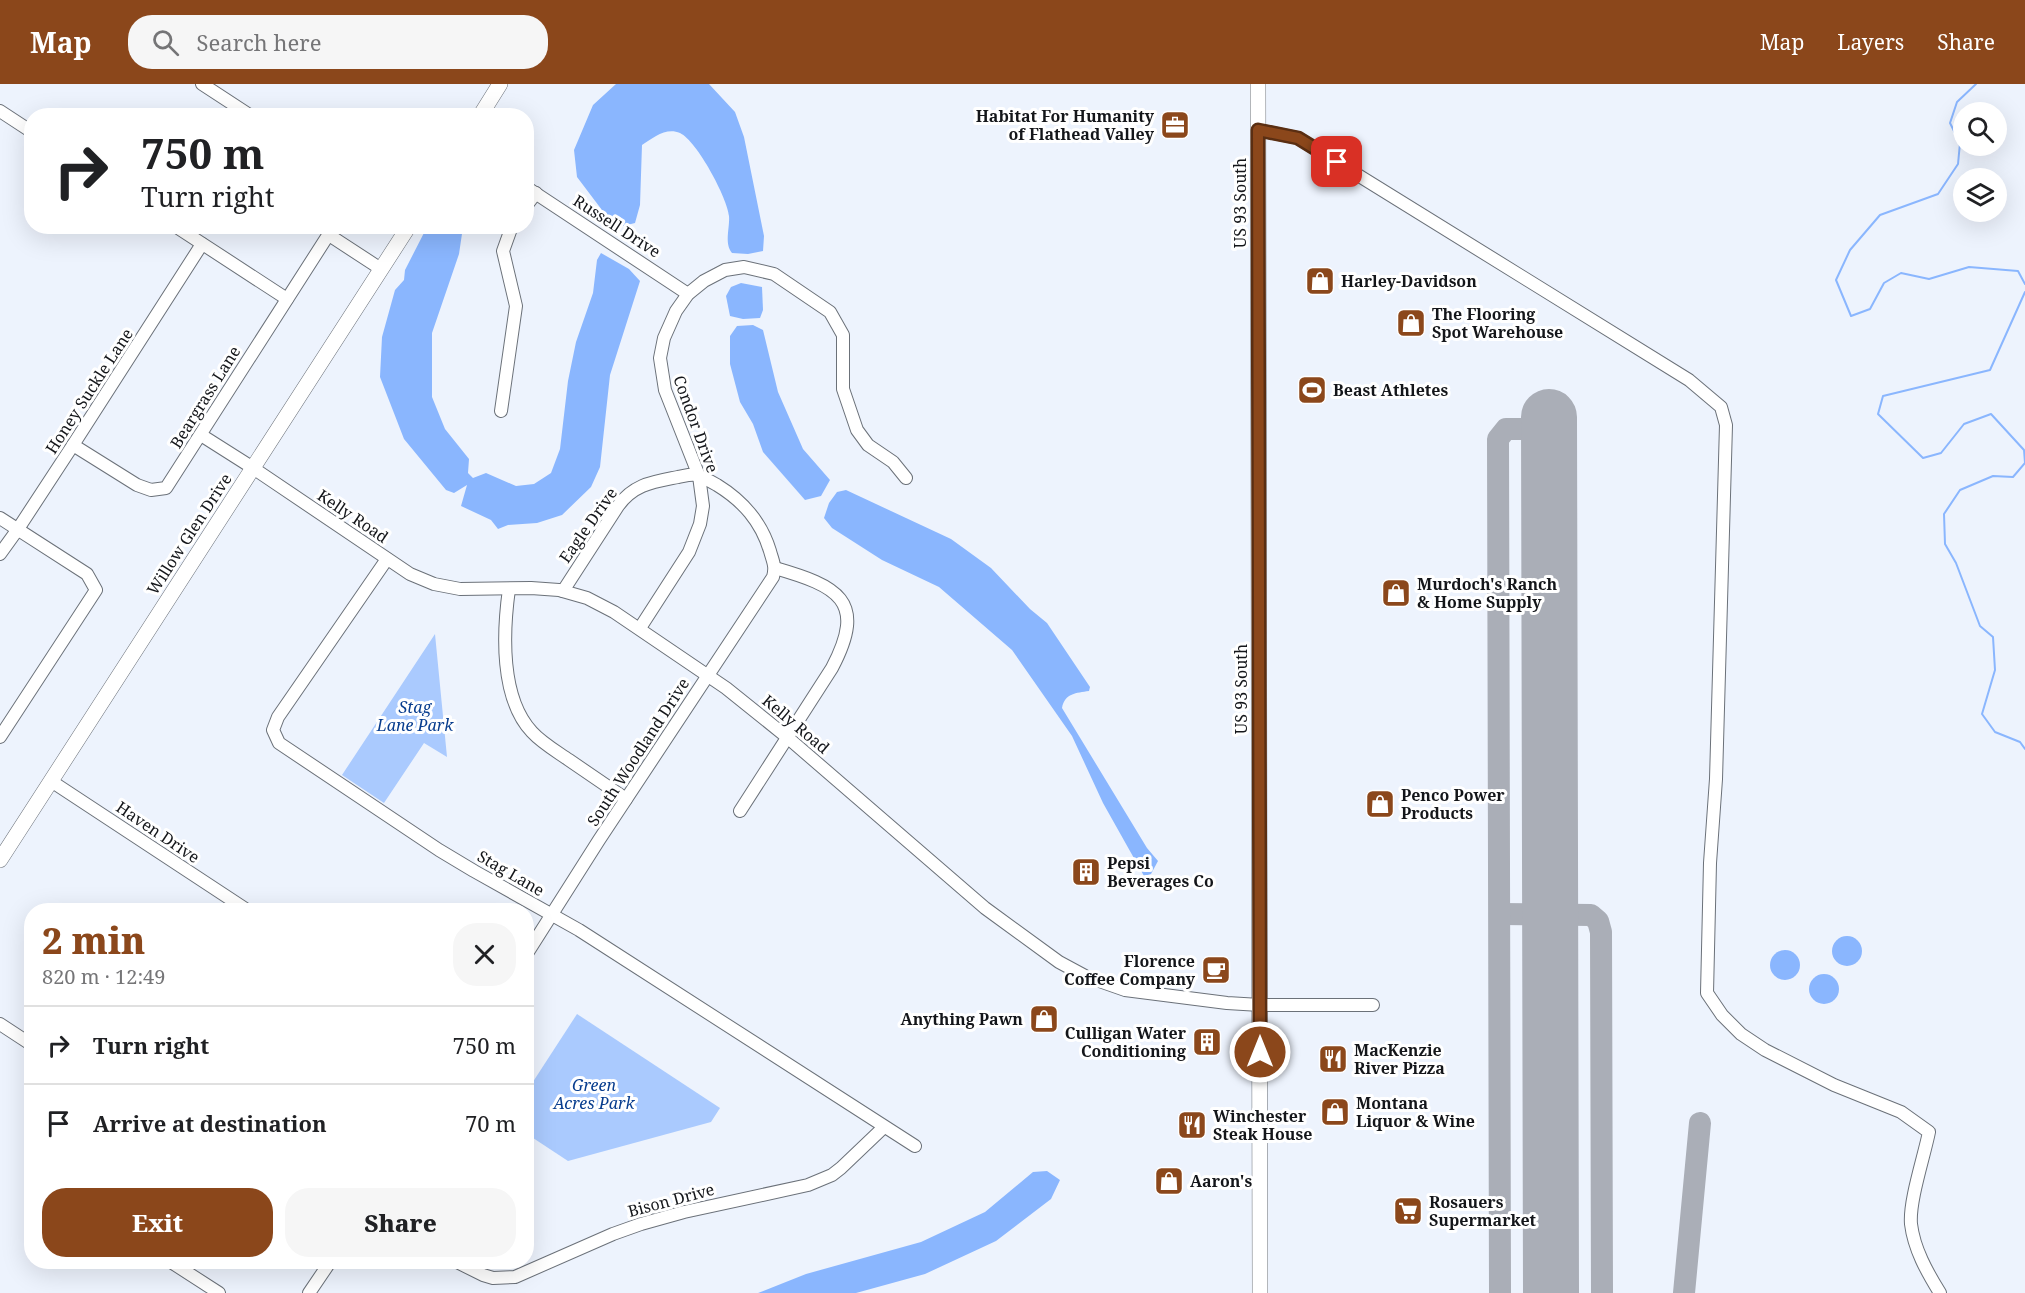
<!DOCTYPE html>
<meta charset="utf-8">
<style>
body{margin:0;font-family:"Noto Serif",serif;background:#f6f6f6;color:#202124;height:100vh;display:flex;flex-direction:column;font-size:22px;white-space:nowrap}
*{box-sizing:border-box;margin:0}
p{font-size:20px;color:#757577}
.icon{flex:none;width:33px;height:33px;fill:none;stroke:currentColor;stroke-width:2;stroke-linecap:round;stroke-linejoin:round}
.map{position:relative;flex:1;overflow:hidden}
.details{position:absolute;left:24px;top:819px;width:510px;height:366px;display:flex;flex-direction:column;background:#fff;border-radius:24px;box-shadow:0 6px 24px #0002}
.details>*{flex:none}
.top-card{position:absolute;left:24px;top:24px;width:510px;height:126px;border-radius:24px;box-shadow:0 6px 24px #0002;background:#fff;color:#202124;overflow:hidden}
.fabs{position:absolute;left:1953px;top:18px;display:grid;gap:12px}
.fabs a{display:grid;place-items:center;width:54px;height:54px;border-radius:50%;background:#fff;box-shadow:0 6px 24px #0002;font-size:30px}
.pin{position:absolute;display:grid;place-items:center;width:51px;height:51px;color:#fff;margin:-26px;border-radius:12px;box-shadow:0 3px 9px #0006}
.me{position:absolute;width:66px;margin:-33px;rotate:0deg;stroke-linejoin:round;filter:drop-shadow(0 0 4px #0008)}
.turn{display:flex;align-items:center;gap:21px;height:126px;padding:0 18px;font-size:27px}
.turn .icon{width:78px;height:78px;stroke-width:2.5}
.turn b{display:block;font-size:42px;line-height:51px}
.round{display:grid;place-items:center;flex:none;width:63px;height:63px;border-radius:24px;background:#f6f6f6}
.summary{display:flex;align-items:center;justify-content:space-between;height:102px;padding:0 18px}
h1{font-size:36px;font-weight:800;line-height:45px;color:#8b471b}
.button{display:flex;gap:12px;margin-top:auto;padding:12px 18px}
.button a{flex:1;height:69px;border-radius:24px;background:#8b471b;color:#fff;font-size:24px;font-weight:800;line-height:69px;text-align:center}
.button a+a{background:#f6f6f6;color:#202124}
ul{padding:0;list-style:none}
li{display:flex;align-items:center;gap:18px;height:78px;padding:0 18px;border-top:2px solid #e0e0e0}
li div{flex:1}
li b{display:block;font-size:22px}
li em{font-style:normal}
header{display:flex;align-items:center;gap:36px;box-sizing:border-box;height:84px;padding:0 30px;background:#8b471b;color:#fff}
header strong{font-size:28px}
nav{display:flex;gap:33px;margin-inline-start:auto;font-size:21px}
.search{width:420px;height:54px;background:#f6f6f6;display:flex;align-items:center;gap:15px;box-sizing:border-box;padding:0 21px;border-radius:24px;color:#757577;font-size:22px}
.map>svg:first-child{display:block}
.green{fill:#aacafe}
.water{fill:#8ab6fe}
.lines{fill:none;stroke-linecap:round;stroke-linejoin:round}
.stream{stroke:#8ab6fe;stroke-width:2}
.taxiway{stroke:#aaaeb7;stroke-width:22}
.runway{stroke:#aaaeb7;stroke-width:56}
.minor-casing{stroke:#6b7179;stroke-width:14}
.major-casing{stroke:#6b7179;stroke-width:16}
.minor{stroke:#fff;stroke-width:12}
.major{stroke:#fff;stroke-width:15}
.route-casing{stroke:#5a2e12;stroke-width:15}
.route{stroke:#8b471b;stroke-width:10}
.labels{text-anchor:middle;dominant-baseline:central;stroke-width:6;stroke-linejoin:round;paint-order:stroke}
.poi-label{font-size:16px;font-weight:bold;fill:#14161a;stroke:#fff;text-anchor:start}
.street-label{font-size:16px;fill:#14161a;stroke:#fff}
.park-label{font-size:16px;font-style:italic;fill:#083d8e;stroke:#fff}
</style>
<header>
<strong>Map</strong>
<div class="search"><svg class="icon" aria-label="search" viewBox="0 0 24 24"><circle cx="10" cy="10" r="6"/><path d="M15 15l6 6"/></svg>Search here</div>
<nav><a>Map</a><a>Layers</a><a>Share</a></nav>
</header>
<div class="map">
<svg width="2025" height="1209" viewBox="0 0 2025 1209">
<rect width="100%" height="100%" fill="#edf3fd"/>
<g class="green">
<path d="M435 550 447 673 424 659 384 719 342 691Z"/>
<path d="M577 930 720 1024 711 1038 568 1077 527 1050V1007Z"/>
</g>
<g class="water">
<path d="M616 0H709L735 28 744 53 764 152 763 167 748 170 732 169C724 159 730 144 729 132 728 115 697 57 680 49 666 43 653 54 642 61L640 121 635 139 623 142 605 130 577 93 574 66 593 21Z"/>
<path d="M427 143H463L459 170 432 249V313L445 345 469 375 468 389 473 394 486 389 516 402 534 400 551 389 560 365 568 297 576 258 593 209 597 176 601 169 629 185 640 197 610 291 600 383 591 403 562 431 537 439 508 441 498 445 491 436 461 422 467 401 454 409 446 406 404 355 380 293 382 253 395 206 404 196 405 186Z"/>
<path d="M741 199 762 203 763 226 760 234 743 235 730 232 726 212 731 203Z"/>
<path d="M753 241 763 246 778 308 803 365 830 396 821 412 805 416 763 368 753 340 740 318 730 280V252L737 242Z"/>
<path d="M846 406 951 455 991 484 1030 525 1047 539 1090 603 1089 607C1076 609 1065 609 1062 624L1147 764 1158 777 1151 790 1144 792 1103 719 1072 652 1012 566 939 503 882 476 832 444 824 434 829 419 837 408Z"/>
<circle cx="1847" cy="867" r="15"/>
<circle cx="1785" cy="881" r="15"/>
<circle cx="1824" cy="905" r="15"/>
<path d="M1047 1087 1060 1096 1051 1115 996 1157 925 1190 856 1209H758L806 1190 921 1158 985 1128 1033 1088Z"/>
</g>
<g class="lines">
<g class="stream">
<path d="M1976 0 1957 18 1950 39 1960 59 1958 80 1938 110 1880 131 1850 166 1836 196 1851 232 1870 225 1884 199 1901 189 1929 195 1969 183 2018 187 2025 200"/>
<path d="M2025 208 1990 286 1883 312 1878 330 1923 374 1941 369 1964 340 1991 330 2024 366 2025 379 2013 393 1993 392 1960 406 1944 430 1945 460 1956 479 1980 542 1993 553 1995 586 1982 630 1995 648 2020 658 2025 665"/>
</g>
<g class="taxiway">
<path d="M1500 830 1591 831 1598 837 1601 848 1602 1209"/>
<path d="M1500 1209 1498 355 1506 345H1549"/>
<path d="M1684 1209 1700 1039"/>
</g>
<path class="runway" d="M1549 333 1551 1209"/>
<g class="minor-casing">
<g id="minor">
<path d="M202 0 251 32"/>
<path d="M0 27 32 48"/>
<path d="M1258 46 1298 54 1689 296 1721 323 1726 341 1716 695 1710 779 1707 909 1722 931 1741 950 1765 966 1834 1001 1901 1028 1929 1048C1924 1073 1909 1117 1911 1140 1914 1165 1927 1188 1940 1209"/>
<path d="M526 103 688 210"/>
<path d="M526 122 536 109"/>
<path d="M175 142 287 215"/>
<path d="M329 151 381 185"/>
<path d="M501 327 516 222 503 167 512 142"/>
<path d="M201 351 253 384 410 490 434 500 460 505 531 504 559 506 587 514 614 528 726 604 787 653 985 824 1059 878 1085 892 1125 906 1227 919 1260 921H1373"/>
<path d="M73 361 137 401 151 406 166 404 334 142"/>
<path d="M0 434 87 490 96 506 0 653"/>
<path d="M0 470 18 445 73 361 202 160"/>
<path d="M387 475 278 633 273 646 279 659 439 766 474 787 579 846 915 1062"/>
<path d="M509 505C503 548 500 614 532 648 542 659 556 667 569 676 588 689 607 702 626 715"/>
<path d="M640 544 689 468 700 440 703 422 699 392 665 306 660 274 664 254 676 227 688 210 704 197 725 186 744 183 774 190 830 228 843 251V305L857 346 868 361 893 378 906 394"/>
<path d="M51 697 247 826"/>
<path d="M740 727 832 584C868 516 837 502 775 484"/>
<path d="M526 871 599 756 773 493C776 482 773 478 770 467 761 437 743 417 717 401 710 397 703 393 696 391 690 390 684 392 678 393 653 398 634 400 618 422L563 507"/>
<path d="M0 940 32 961"/>
<path d="M171 1178 219 1209"/>
<path d="M457 1178 483 1191 493 1194 515 1193 613 1150 641 1140 684 1128 808 1101 832 1091 841 1084 884 1043"/>
<path d="M309 1209 330 1178"/>
</g>
</g>
<g class="major-casing">
<g id="major">
<path d="M1258 0 1260 1209"/>
<path d="M480 32 500 0"/>
<path d="M0 776 409 142"/>
</g>
</g>
<use href="#minor" class="minor"/>
<use href="#major" class="major"/>
</g>
<g class="lines">
<g class="route-casing">
<path id="route" d="M1260 968 1258 46 1298 54 1337 78"/>
</g>
<use href="#route" class="route"/>
</g>
<defs>
<g id="office-square" transform="scale(1.5)"><rect x="-9" y="-9" width="18" height="18" rx="4" fill="#8b471b" stroke="#fff"/><path d="M-6-3h4V-5.5h4V-3h4V5H-6ZM-1-4.5V-3h2v-1.5ZM-6 0V1H6V0Z" fill="#fff"/></g>
<g id="shop-square" transform="scale(1.5)"><rect x="-9" y="-9" width="18" height="18" rx="4" fill="#8b471b" stroke="#fff"/><path d="M-5-2.5h2.3a2.7 3.5 0 0 1 5.4 0H5L5.5 6h-11ZM-1.5-2.5h3a1.5 2.3 0 0 0-3 0Z" fill="#fff"/></g>
<g id="stadium-square" transform="scale(1.5)"><rect x="-9" y="-9" width="18" height="18" rx="4" fill="#8b471b" stroke="#fff"/><path d="M0-5a6.5 5 0 1 0 0 10a6.5 5 0 1 0 0-10ZM-3.5-1.8h7v3.6h-7Z" fill="#fff"/></g>
<g id="building-square" transform="scale(1.5)"><rect x="-9" y="-9" width="18" height="18" rx="4" fill="#8b471b" stroke="#fff"/><path d="M-4-6H4V6H1V3H-1V6H-4ZM-2.5-4.3h1.7v1.8h-1.7ZM.8-4.3h1.7v1.8H.8ZM-2.5-1h1.7V.8h-1.7ZM.8-1h1.7V.8H.8Z" fill="#fff"/></g>
<g id="cafe-square" transform="scale(1.5)"><rect x="-9" y="-9" width="18" height="18" rx="4" fill="#8b471b" stroke="#fff"/><path d="M-5.5-4.5H6V0H3Q3 3.5 0 3.5H-2.5Q-5.5 3.5-5.5 0ZM3-3.2v2h1.7v-2ZM-6 4.5H4V6H-6Z" fill="#fff"/></g>
<g id="restaurant-square" transform="scale(1.5)"><rect x="-9" y="-9" width="18" height="18" rx="4" fill="#8b471b" stroke="#fff"/><path d="M-5-6h1v4h1v-4h1v4h1v-4h1v5L-1.5 .5V6h-2V.5L-5-1ZM5-6V6H3V1.5H1.5Q1.5-4 5-6Z" fill="#fff"/></g>
<g id="supermarket-square" transform="scale(1.5)"><rect x="-9" y="-9" width="18" height="18" rx="4" fill="#8b471b" stroke="#fff"/><path d="M-6-5.5h2.5l.6 2H6L4.5 2H-2.5L-4.4-4H-6ZM-1.5 3.2a1.3 1.3 0 1 0 .1 0ZM3 3.2a1.3 1.3 0 1 0 .1 0Z" fill="#fff"/></g>
</defs>
<g fill-rule="evenodd">
<use href="#office-square" x="1175" y="41"/>
<use href="#shop-square" x="1320" y="197"/>
<use href="#shop-square" x="1411" y="239"/>
<use href="#stadium-square" x="1312" y="306"/>
<use href="#shop-square" x="1396" y="509"/>
<use href="#shop-square" x="1380" y="720"/>
<use href="#building-square" x="1086" y="788"/>
<use href="#cafe-square" x="1216" y="886"/>
<use href="#shop-square" x="1044" y="935"/>
<use href="#building-square" x="1207" y="958"/>
<use href="#restaurant-square" x="1333" y="975"/>
<use href="#shop-square" x="1335" y="1028"/>
<use href="#restaurant-square" x="1192" y="1041"/>
<use href="#shop-square" x="1169" y="1097"/>
<use href="#supermarket-square" x="1408" y="1127"/>
</g>
<g class="labels">
<g class="poi-label">
<text x="1154" y="32" text-anchor="end">Habitat For Humanity<tspan x="1154" dy="18">of Flathead Valley</tspan></text>
<text x="1341" y="197">Harley-Davidson</text>
<text x="1432" y="230">The Flooring<tspan x="1432" dy="18">Spot Warehouse</tspan></text>
<text x="1333" y="306">Beast Athletes</text>
<text x="1417" y="500">Murdoch's Ranch<tspan x="1417" dy="18">&amp; Home Supply</tspan></text>
<text x="1401" y="711">Penco Power<tspan x="1401" dy="18">Products</tspan></text>
<text x="1107" y="779">Pepsi<tspan x="1107" dy="18">Beverages Co</tspan></text>
<text x="1195" y="877" text-anchor="end">Florence<tspan x="1195" dy="18">Coffee Company</tspan></text>
<text x="1023" y="935" text-anchor="end">Anything Pawn</text>
<text x="1186" y="949" text-anchor="end">Culligan Water<tspan x="1186" dy="18">Conditioning</tspan></text>
<text x="1354" y="966">MacKenzie<tspan x="1354" dy="18">River Pizza</tspan></text>
<text x="1356" y="1019">Montana<tspan x="1356" dy="18">Liquor &amp; Wine</tspan></text>
<text x="1213" y="1032">Winchester<tspan x="1213" dy="18">Steak House</tspan></text>
<text x="1190" y="1097">Aaron's</text>
<text x="1429" y="1118">Rosauers<tspan x="1429" dy="18">Supermarket</tspan></text>
</g>
<g class="street-label">
<text transform="translate(1240 119) rotate(-90)">US 93 South</text>
<text transform="translate(617 142) rotate(33)">Russell Drive</text>
<text transform="translate(89 307) rotate(-57)">Honey Suckle Lane</text>
<text transform="translate(205 313) rotate(-58)">Beargrass Lane</text>
<text transform="translate(696 340) rotate(70)">Condor Drive</text>
<text transform="translate(353 432) rotate(34)">Kelly Road</text>
<text transform="translate(588 441) rotate(-55)">Eagle Drive</text>
<text transform="translate(189 450) rotate(-57)">Willow Glen Drive</text>
<text transform="translate(1241 605) rotate(-90)">US 93 South</text>
<text transform="translate(796 640) rotate(40)">Kelly Road</text>
<text transform="translate(638 668) rotate(-57)">South Woodland Drive</text>
<text transform="translate(158 748) rotate(34)">Haven Drive</text>
<text transform="translate(511 789) rotate(30)">Stag Lane</text>
<text transform="translate(671 1116) rotate(-15)">Bison Drive</text>
</g>
<g class="park-label">
<text x="415" y="623">Stag<tspan x="415" dy="18">Lane Park</tspan></text>
<text x="594" y="1001">Green<tspan x="594" dy="18">Acres Park</tspan></text>
</g>
</g>
</svg>
<div class="fabs">
<a><svg class="icon" aria-label="search" viewBox="0 0 24 24"><circle cx="10" cy="10" r="6"/><path d="M15 15l6 6"/></svg></a>
<a><svg class="icon" aria-label="layers" viewBox="0 0 24 24"><path d="M12 4l9 5-9 5-9-5zM3 14l9 5 9-5"/></svg></a>
</div>
<div class="pin" style="left:1337px;top:78px;background:#d93025"><svg class="icon" aria-label="arrive" viewBox="0 0 24 24"><path d="M6 21V4h12l-3 4 3 4H6"/></svg></div>
<svg class="me" style="left:1260px;top:968px" viewBox="-20 -20 40 40"><circle r="17" fill="#8b471b" stroke="#fff" stroke-width="3"/><path d="M0-11L8 9 0 5-8 9z" fill="#fff"/></svg>
<div class="top-card">
<div class="turn"><svg class="icon" aria-label="right" viewBox="0 0 24 24"><path d="M7 20v-9h11M14 6l5 5-5 5"/></svg><div><b>750 m</b>Turn right</div></div>
</div>
<section class="details">
<div class="summary"><div><h1>2 min</h1><p>820 m · 12:49</p></div><a class="round"><svg class="icon" aria-label="close" viewBox="0 0 24 24"><path d="M6 6l12 12M18 6L6 18"/></svg></a></div>
<ul>
<li><svg class="icon" aria-label="right" viewBox="0 0 24 24"><path d="M7 20v-9h11M14 6l5 5-5 5"/></svg><div><b>Turn right</b></div><em>750 m</em></li>
<li><svg class="icon" aria-label="arrive" viewBox="0 0 24 24"><path d="M6 21V4h12l-3 4 3 4H6"/></svg><div><b>Arrive at destination</b></div><em>70 m</em></li>
</ul>
<div class="button"><a>Exit</a><a>Share</a></div>
</section>
</div>
